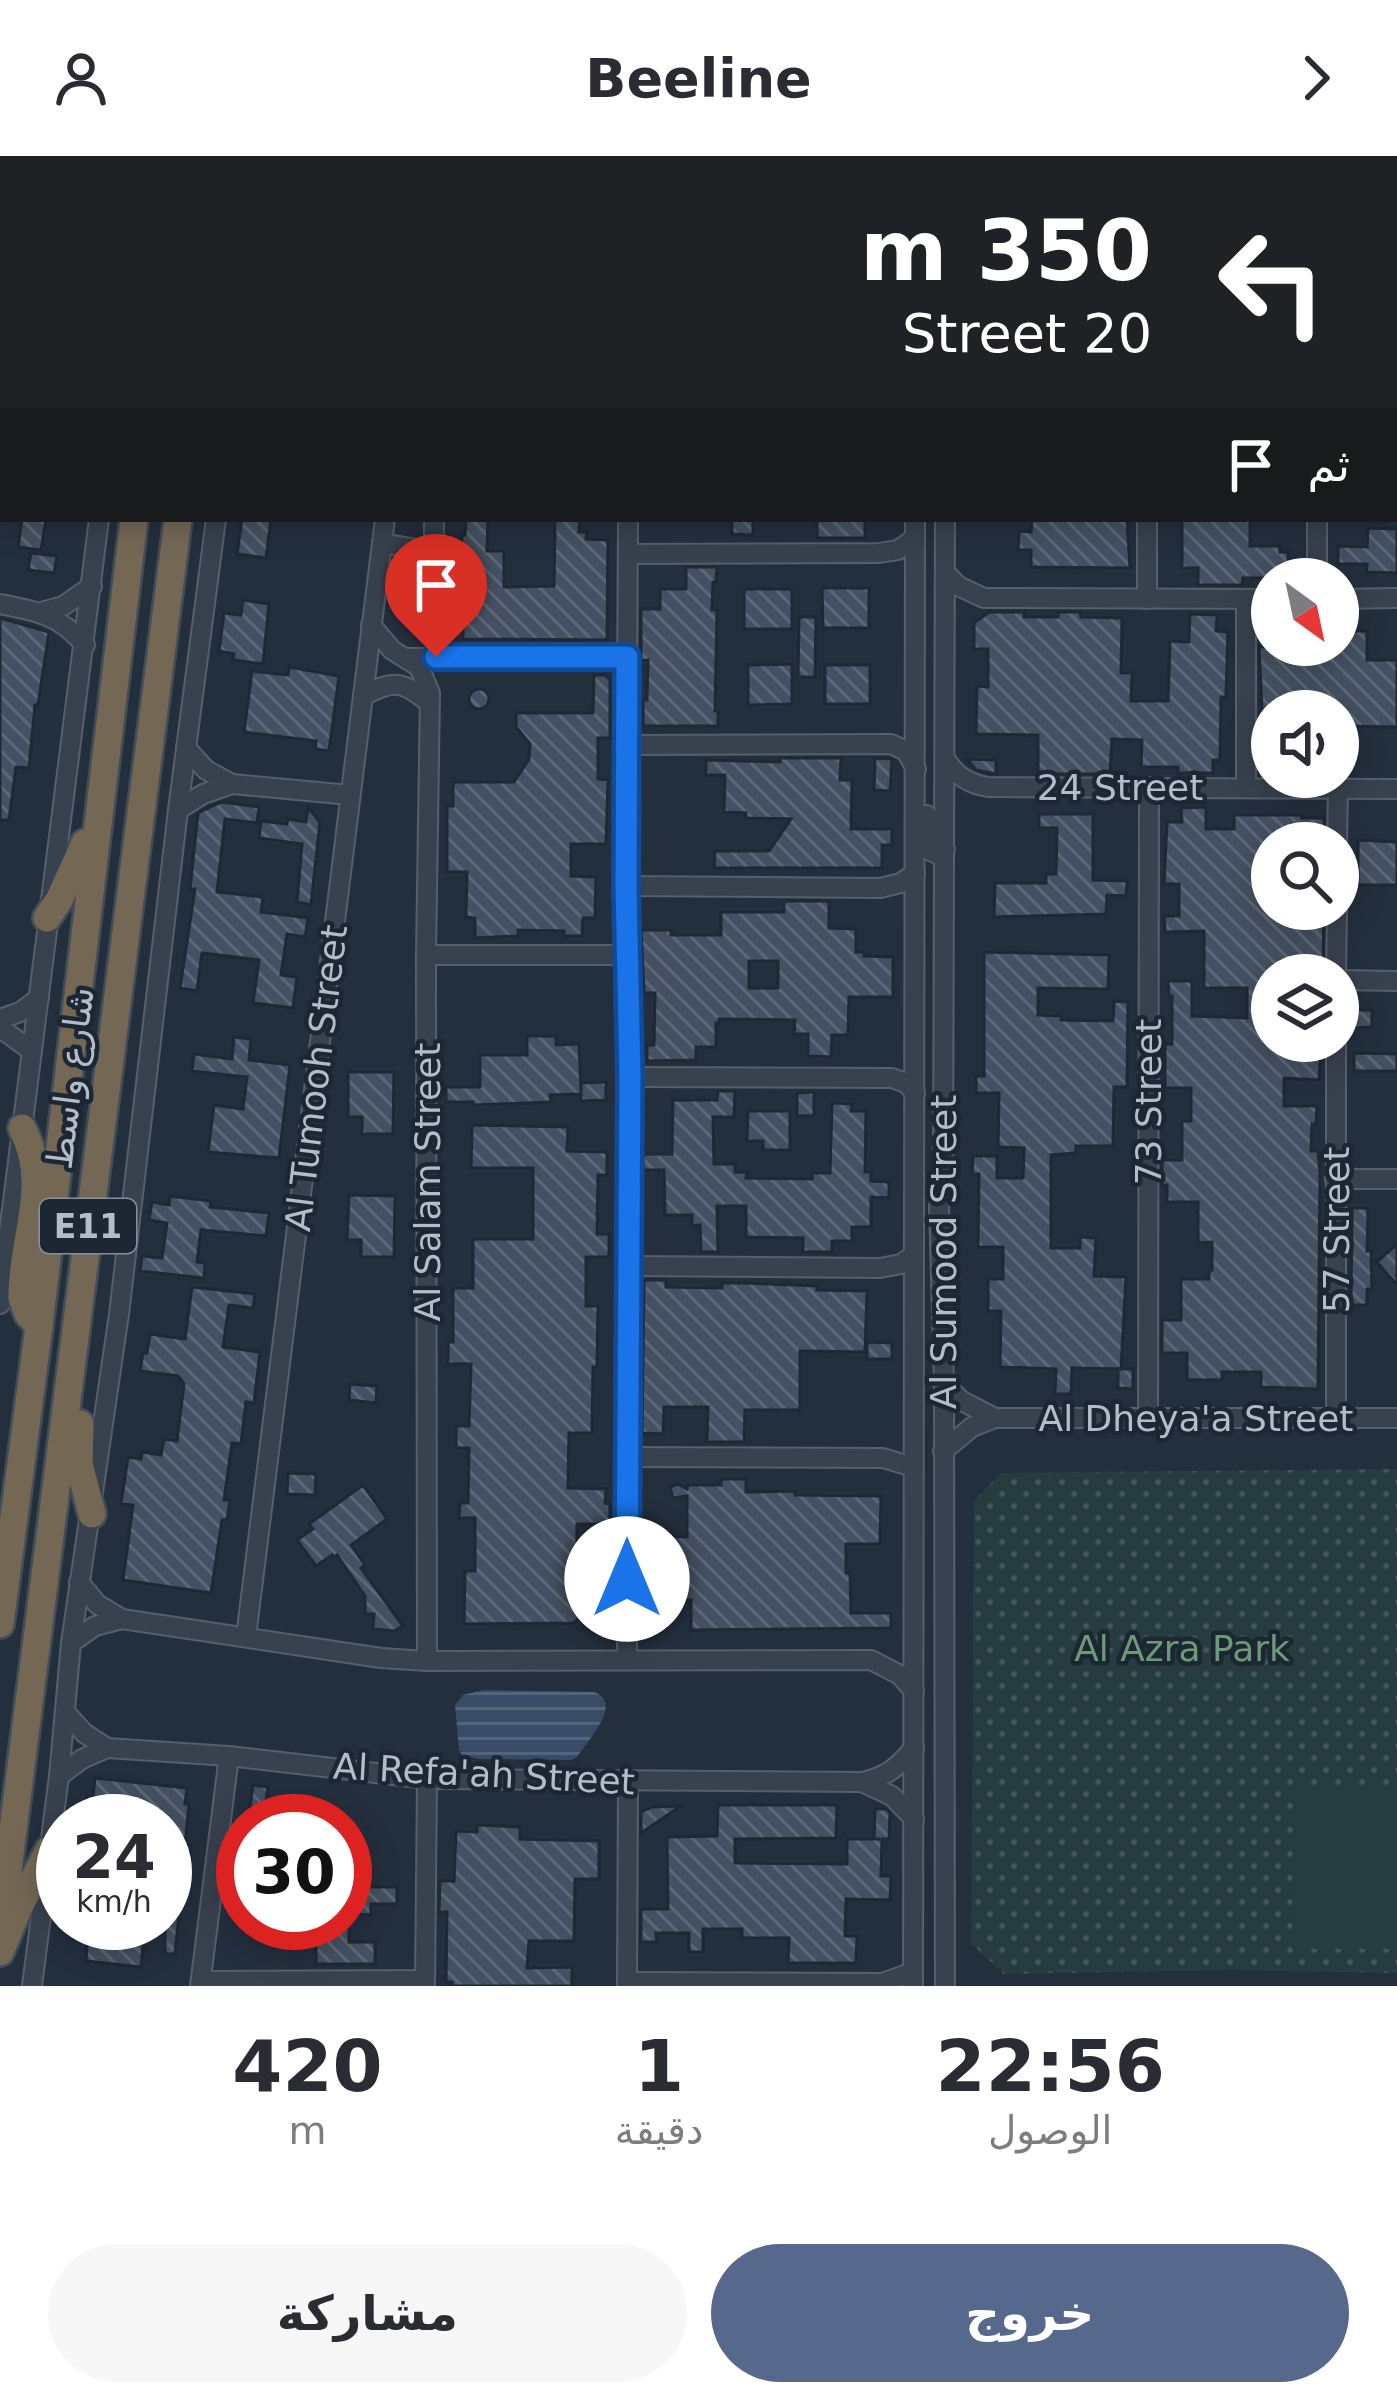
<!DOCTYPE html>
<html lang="ar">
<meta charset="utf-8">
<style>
body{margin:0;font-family:"DejaVu Sans",Vazirmatn,sans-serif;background:#f7f7f7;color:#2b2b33;direction:rtl;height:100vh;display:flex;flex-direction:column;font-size:45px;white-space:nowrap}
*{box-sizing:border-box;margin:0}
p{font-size:39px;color:#7c7c81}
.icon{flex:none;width:66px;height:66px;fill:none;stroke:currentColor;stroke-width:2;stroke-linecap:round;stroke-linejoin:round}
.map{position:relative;height:1830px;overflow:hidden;direction:ltr}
.drawer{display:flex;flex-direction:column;background:#fff;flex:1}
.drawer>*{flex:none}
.top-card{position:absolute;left:0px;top:0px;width:1398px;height:366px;box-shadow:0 6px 30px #0003;direction:rtl;background:#202124;color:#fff;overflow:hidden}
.needle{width:78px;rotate:147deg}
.buttons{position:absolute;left:1251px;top:402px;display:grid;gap:24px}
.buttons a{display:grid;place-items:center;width:108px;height:108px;border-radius:50%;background:#fff;box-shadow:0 6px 30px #0003;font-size:60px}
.speed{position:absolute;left:36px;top:1638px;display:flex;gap:24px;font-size:60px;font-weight:700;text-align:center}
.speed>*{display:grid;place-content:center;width:156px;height:156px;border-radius:50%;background:#fff;box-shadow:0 6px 30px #0003;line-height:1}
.speed small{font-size:30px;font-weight:400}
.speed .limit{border:18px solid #d22;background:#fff;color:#111}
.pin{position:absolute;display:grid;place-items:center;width:102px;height:102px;color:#fff;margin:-123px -51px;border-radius:50% 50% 50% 0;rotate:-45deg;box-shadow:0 0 12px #0007}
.pin .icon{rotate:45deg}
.me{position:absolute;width:132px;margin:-66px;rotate:0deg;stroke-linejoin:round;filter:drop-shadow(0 0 9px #0008)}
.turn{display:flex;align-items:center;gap:42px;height:252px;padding:0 48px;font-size:54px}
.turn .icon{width:156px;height:156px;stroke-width:2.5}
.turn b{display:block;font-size:84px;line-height:102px}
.then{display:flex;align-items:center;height:114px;padding:0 48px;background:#0003;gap:24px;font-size:45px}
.eta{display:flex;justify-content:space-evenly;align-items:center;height:204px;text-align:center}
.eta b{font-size:72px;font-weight:800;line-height:84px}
.primary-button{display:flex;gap:24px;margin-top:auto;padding:24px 48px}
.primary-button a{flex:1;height:138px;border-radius:72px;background:#56698c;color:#fff;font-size:48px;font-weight:800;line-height:138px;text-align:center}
.primary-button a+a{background:#f7f7f7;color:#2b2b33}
header{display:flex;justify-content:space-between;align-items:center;height:156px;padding:0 48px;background:#fff;font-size:54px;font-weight:800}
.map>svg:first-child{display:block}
.grass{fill:url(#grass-dots)}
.pitch{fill:#263c3f}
.water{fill:url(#water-rules)}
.building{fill:url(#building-back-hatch);stroke:#1f2835;stroke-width:3;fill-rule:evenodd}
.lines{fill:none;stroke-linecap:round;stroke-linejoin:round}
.minor-casing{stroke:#565f6c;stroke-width:22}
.highway-casing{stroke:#434c59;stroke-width:32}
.minor{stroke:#38414e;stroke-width:18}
.highway{stroke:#746855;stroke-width:27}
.route-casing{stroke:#114b97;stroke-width:30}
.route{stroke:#1a73e8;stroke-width:21}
.labels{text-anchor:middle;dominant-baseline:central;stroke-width:9;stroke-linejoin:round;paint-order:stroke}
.shield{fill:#1d2633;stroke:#878f9c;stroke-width:3}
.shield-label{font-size:33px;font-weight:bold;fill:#b4bcc9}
.street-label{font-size:36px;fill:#b4bcc9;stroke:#1d2633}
.park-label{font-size:36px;fill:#6b9a76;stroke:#1d2633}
</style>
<header><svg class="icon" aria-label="forward" viewBox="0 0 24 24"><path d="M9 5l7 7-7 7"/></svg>Beeline<svg class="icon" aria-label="person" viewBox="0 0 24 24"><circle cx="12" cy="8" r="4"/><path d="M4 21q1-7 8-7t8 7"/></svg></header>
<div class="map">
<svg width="1397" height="1830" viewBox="0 0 1397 1830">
<defs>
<pattern id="grass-dots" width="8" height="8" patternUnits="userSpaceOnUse" patternTransform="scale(3)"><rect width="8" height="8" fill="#263c3f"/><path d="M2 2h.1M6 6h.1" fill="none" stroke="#435659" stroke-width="1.8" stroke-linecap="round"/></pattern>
<pattern id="water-rules" width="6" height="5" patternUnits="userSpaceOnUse" patternTransform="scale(3)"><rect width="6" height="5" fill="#394c67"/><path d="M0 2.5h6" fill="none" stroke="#53647b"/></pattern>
<pattern id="building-back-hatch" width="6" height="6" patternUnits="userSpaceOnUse" patternTransform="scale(3)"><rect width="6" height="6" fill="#455162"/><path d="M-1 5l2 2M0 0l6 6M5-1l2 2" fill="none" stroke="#5d6877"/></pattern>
</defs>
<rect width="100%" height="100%" fill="#242f3e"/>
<path class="grass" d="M1397 1313V1631H1294L1292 1792 1397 1793V1817L1232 1814 1004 1818 971 1787 974 1345 1001 1317Z"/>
<path class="pitch" d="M1293 1631H1397V1793H1292Z"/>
<path class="water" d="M484 1534 594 1536C624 1547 588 1584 577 1601L572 1604 479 1603 462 1599 459 1594 455 1549 463 1539Z"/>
<g class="building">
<path d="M22 363H46L41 394 18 391Z"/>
<path d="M242 363H271L266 402 237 398Z"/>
<path d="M466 363H488L487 395H504V431L554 430 555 363H580L579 376H587L586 383 608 384 607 484 463 483V472H448V419H460L462 379H465Z"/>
<path d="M732 363H753V379L732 378Z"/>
<path d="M1032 363H1127L1130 412 1031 411V394H1018L1019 375 1031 376Z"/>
<path d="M1182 363H1250V390H1280V396H1288V422H1243L1242 429H1198V412H1182Z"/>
<rect x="817" y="364" width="48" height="18"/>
<path d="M1368 372 1397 373V417L1367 416V408H1338V390L1367 391Z"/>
<path d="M31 397 57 400 54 417 28 414Z"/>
<path d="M686 411H717L716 426H713L712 454H717L715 555H718V570H643V544H647L648 504 641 505V453H660V433H686Z"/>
<path d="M822 432H869V472H823Z"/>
<rect x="744" y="433" width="48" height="40"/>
<path d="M243 444 269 448 263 508 233 504 234 498 219 495 224 457 241 459Z"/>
<path d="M989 456H1024V461H1058V456H1080L1081 461 1122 462 1121 517H1132L1131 545H1168L1170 485 1189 486 1190 458 1217 459 1216 475 1228 476 1226 541H1221L1220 604H1213V617H1178V611H1141L1142 584 1112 583 1110 618H1038V579L976 578 977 530 988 531V493H974V467Z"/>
<path d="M799 461H816L815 521H798Z"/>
<path d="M0 462 49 476 38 549H35L29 612 16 611 9 664H0Z"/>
<path d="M1338 475H1367V504H1397V571L1338 570V555H1262L1259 491 1338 489Z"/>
<path d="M792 508V548L748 549V509Z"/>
<rect x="825" y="509" width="45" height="39"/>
<path d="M289 511 339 520 329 595 315 593 316 585 244 576 252 515 288 519Z"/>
<path d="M594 519H605L610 524V582H598V623L608 624 606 688H571V720L596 721 595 762H583L582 780H564V775L518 774V780L475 782V762L466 761 467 716H447V650H453V626H514L529 603 530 588 516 571V557H593Z"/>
<circle cx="479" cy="543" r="10"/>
<path d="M780 602H841L840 624H852L851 673H892V689H882V712H714L715 695H769L791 663 746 662V657L724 656 725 619H706V604L780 606Z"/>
<path d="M875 602 892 603 890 635 874 634Z"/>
<path d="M967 603 996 604V618L976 614Z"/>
<path d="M221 646 259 651 257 667 225 663 217 736 263 741 261 756 308 762 305 781 287 778 281 819 297 821 293 852 253 847 259 804 202 797 197 835 180 832 195 733H190L198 657Z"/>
<path d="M308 651 320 666 311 749 297 746 302 688 259 682 261 665 287 668 288 663 306 666Z"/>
<path d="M1206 651V673H1234V659H1302V662H1324V687H1272V753H1324L1323 812H1304V819H1272V885L1321 888 1319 924 1284 922V950H1317L1316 968H1312L1311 995H1318L1320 1017 1318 1233 1261 1231V1216H1222V1224H1187V1197H1162V1164H1181V1123H1209V1114H1212V1086L1198 1087V1046H1167V1029H1162V1004H1182V965H1191V932H1165V888H1172V840H1169L1168 825H1192V860L1247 862V832H1204V775L1165 776 1164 760H1179V728H1164L1167 666H1182L1181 652Z"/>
<path d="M1039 658H1093V724L1127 725 1126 740 1107 739 1106 758 994 761 995 727H1046V718H1056L1057 672H1039Z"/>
<path d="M1358 684 1397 686V729H1358Z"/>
<path d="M784 745H829V772L856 773V796H864V800L893 801V841H849L848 879H832L831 901 808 900V878H794L795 864 719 863V867H716V891H696V904L647 905V889H654L655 837H644L641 774H671V779H721V756H784ZM749 805H778V832H749Z"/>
<path d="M984 796 1109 799 1108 833 1038 832V859L1061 860V864L1113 865 1114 845 1128 846 1127 931H1114L1113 990H1076V997L1051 999V1092H1080V1081L1096 1082 1094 1120 1126 1121 1121 1213 1072 1212 1071 1238H1055L1056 1213 1000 1211 1001 1155H988V1123H1003V1091H978L979 1018H972L973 1000H997V1022H1023L1024 992 998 991 999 937H976V920H984Z"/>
<path d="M1354 854H1372V871L1354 872Z"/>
<path d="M527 880H556V889L579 888 581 936V927L606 926V944L581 945V938L550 939 551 946 473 949V946H446V931H480V899H527Z"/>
<path d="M234 881 251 883 249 904 290 909 279 1002 208 996 214 949 243 953 247 921 192 915 194 898 232 903Z"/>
<path d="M1354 897 1397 898V915H1354Z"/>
<path d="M348 916H394L393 978H362V961H348Z"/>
<path d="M718 935H735L734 961H713L714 1008H735V1016H747L746 1022 812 1023V1017H830L832 947 852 948 851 955H866L865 1016H871V1025L889 1026V1042L871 1041V1071H852V1085H832V1096H803V1082L746 1081V1050H717L718 1096H701L700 1069 692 1070V1059H665L664 1014H643V998H672L673 944H717Z"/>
<path d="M814 936V960H797V937Z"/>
<path d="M748 955H790V994H763V985H747Z"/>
<path d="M472 969 568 971 567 995 607 996V1019H598L597 1078H609V1101H586V1150H598L597 1211H593L592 1277H569L568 1332 606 1333 605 1347 610 1348V1368H577V1395L611 1396 610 1442H588V1455L574 1467 464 1468 465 1415H475V1362H459L460 1347H468L469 1292H456V1270H469L471 1208H448V1186H453V1132H473V1083H533V1012H471Z"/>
<path d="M349 1039 395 1040 394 1101H361V1084H347Z"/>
<path d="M170 1040 211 1045 210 1051 269 1057 266 1080 201 1074 197 1106 205 1107 204 1122 140 1115 142 1100 162 1102 167 1067 149 1064 152 1046 169 1049Z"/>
<path d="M1352 1052H1368L1367 1095 1371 1094 1372 1133H1367V1149H1351Z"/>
<path d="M1397 1088V1129L1377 1106Z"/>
<path d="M644 1124H666V1131L722 1132V1127H746L817 1130V1134L867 1135 865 1196 800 1195V1254H745L744 1286H707L708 1251H664L663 1278 642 1277Z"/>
<path d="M192 1131 255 1138 253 1152 229 1149 223 1191 260 1196 254 1247 246 1246 241 1288 232 1287 224 1344H230L227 1364H222L211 1437 123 1424 133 1349 121 1348 128 1301 141 1303 142 1296 161 1299 164 1283 177 1285 184 1228 178 1220 140 1215 143 1197H147L150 1178 185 1183Z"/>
<path d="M867 1186 892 1187V1203H867Z"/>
<path d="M1118 1213H1133V1233L1118 1232Z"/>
<path d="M350 1228 377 1230 376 1247 349 1244Z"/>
<path d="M288 1317 316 1318 315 1339 287 1338Z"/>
<path d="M721 1323H746V1336L795 1335V1339L881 1340 880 1388H846V1417H850L851 1457H891V1472L691 1474V1444L654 1443 655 1380 687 1381V1340L673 1342 670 1331 678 1328 687 1333 688 1329H721Z"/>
<path d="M363 1329 387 1363 351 1389 365 1409 361 1412 403 1470 394 1475 373 1473 374 1458H365V1440L337 1399 333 1402 332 1399 316 1410 297 1384 313 1373 309 1368Z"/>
<path d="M95 1622 187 1632 185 1648H189L185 1689H191L188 1720 183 1719 175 1798H165V1729L173 1677 165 1676V1665H89L90 1660 85 1659 87 1640 93 1641Z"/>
<path d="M253 1629 268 1631 265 1651 309 1654 308 1665H248Z"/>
<path d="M718 1649H837L836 1682 735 1683V1707L847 1708V1683H880H874L875 1653H886L890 1657 889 1683H882L881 1720H891L890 1744 846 1743 845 1780H857L856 1807H788L789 1782H742V1773H703V1796H689V1777H656L657 1786H641V1753H668L667 1681 717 1680Z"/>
<path d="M681 1650 641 1677V1656L652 1651Z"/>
<path d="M477 1669 520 1671V1683L599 1685V1723H575L574 1785H529L527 1812 572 1811V1830H452V1826H446L447 1756H439L440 1725H454L456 1675 477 1676Z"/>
<path d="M362 1731H397V1748H371V1759L345 1758V1734H363Z"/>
<path d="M316 1767H349V1786H375V1808H316Z"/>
<path d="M105 1776 144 1780 141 1811 86 1805 87 1787 104 1788Z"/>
</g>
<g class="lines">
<g class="minor-casing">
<g id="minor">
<path d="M945 0V3"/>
<path d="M141 3 142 0"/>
<path d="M243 3V0"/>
<path d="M268 3V0"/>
<path d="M430 3V0"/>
<path d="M916 3V0"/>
<path d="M1153 3V0"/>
<path d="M1395 11H1397"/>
<path d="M0 125 2 109"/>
<path d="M945 363 943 1031 939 1050 944 1228 945 1830"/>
<path d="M1147 363V443"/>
<path d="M382 387 434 396"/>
<path d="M628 398 879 397 898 394 915 382"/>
<path d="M945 416 958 430 984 442 1272 443"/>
<path d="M1317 423V363"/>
<path d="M1246 443V631"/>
<path d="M1338 443 1397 442"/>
<path d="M0 448C37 455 59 459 85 489"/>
<path d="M41 456 63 450 92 430"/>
<path d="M371 469 392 494 419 511 430 537 426 799 427 1505"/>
<path d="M434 483V363"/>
<path d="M406 502 627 501"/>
<path d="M363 540C393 524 402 524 429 547"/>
<path d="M627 589 891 588 906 595 916 613"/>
<path d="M186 592 206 614 232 628 350 639"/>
<path d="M946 604C956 620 969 628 988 631L1397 633"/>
<path d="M178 654 203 638 232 628"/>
<path d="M927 659 930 695 937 698 945 693"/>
<path d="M1337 687 1338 633"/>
<path d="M626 730 880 732 901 727 915 717"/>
<path d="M426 799H627"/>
<path d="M1336 819 1337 753"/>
<path d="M1338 824 1397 825"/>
<path d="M0 863 20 856 39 842"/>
<path d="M0 872 32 895"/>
<path d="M630 921 892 922 906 927 915 937"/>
<path d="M1335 1023H1397"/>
<path d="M629 1110 880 1112 901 1108 914 1099"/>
<path d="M0 1148 99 363"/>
<path d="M944 1228 962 1245 995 1262"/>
<path d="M1148 1262 1149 631"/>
<path d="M1336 1262V885"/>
<path d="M943 1295 972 1271 995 1262H1397"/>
<path d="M627 1301 883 1302 913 1311"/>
<path d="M79 1426 97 1448 122 1463"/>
<path d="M246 1481 385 363"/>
<path d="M71 1487 95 1470 122 1463 381 1502 427 1505 871 1504 900 1519 914 1535"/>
<path d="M627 1504 630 921 626 730 628 363"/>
<path d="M66 1557 84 1577 107 1592"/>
<path d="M59 1620 82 1603 107 1592 229 1600 427 1623 862 1626C885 1622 900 1610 914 1591"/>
<path d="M862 1626 892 1640 914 1663"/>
<path d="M201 1825 425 1824"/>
<path d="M627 1826 882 1827 913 1816"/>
<path d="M32 1830 59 1620 71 1487 119 1158 178 654 216 363"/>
<path d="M200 1830 229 1600"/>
<path d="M425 1830 427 1623"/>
<path d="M627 1830 628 1626"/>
<path d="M913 1830 915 363"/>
</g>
</g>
<g class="highway-casing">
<g id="highway">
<path d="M178 3 179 0"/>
<path d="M223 3V0"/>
<path d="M47 762 59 744 85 687"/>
<path d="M22 972C52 1030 21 1082 22 1142L28 1158 39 1170"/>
<path d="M80 1268 79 1308 92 1358"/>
<path d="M0 1468 39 1170 134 363"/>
<path d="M0 1777 178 363"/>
<path d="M0 1796 19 1751 49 1694"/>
</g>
</g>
<use href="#minor" class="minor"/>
<use href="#highway" class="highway"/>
</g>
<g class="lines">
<g class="route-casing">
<path id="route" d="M436 501H627L626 730 630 921 627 1423"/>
</g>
<use href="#route" class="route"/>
</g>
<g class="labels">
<rect class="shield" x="40" y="1043" width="96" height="54" rx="9"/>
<g class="shield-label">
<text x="88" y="1070">E11</text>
</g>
<g class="street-label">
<text x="1120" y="631">24 Street</text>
<text transform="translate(70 922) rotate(-83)">شارع واسط</text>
<text transform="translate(316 922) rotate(-83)">Al Tumooh Street</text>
<text transform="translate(1148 946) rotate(-90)">73 Street</text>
<text transform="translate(427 1026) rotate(-90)">Al Salam Street</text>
<text transform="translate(1336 1074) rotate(-90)">57 Street</text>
<text transform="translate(943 1096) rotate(-90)">Al Sumood Street</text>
<text x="1196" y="1262">Al Dheya'a Street</text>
<text transform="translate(484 1618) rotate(3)">Al Refa'ah Street</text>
</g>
<g class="park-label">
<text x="1182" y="1492">Al Azra Park</text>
</g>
</g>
</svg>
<div class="buttons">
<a><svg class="needle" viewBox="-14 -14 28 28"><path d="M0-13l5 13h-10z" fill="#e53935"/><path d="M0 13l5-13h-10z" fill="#7c7c81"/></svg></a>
<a><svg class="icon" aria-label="sound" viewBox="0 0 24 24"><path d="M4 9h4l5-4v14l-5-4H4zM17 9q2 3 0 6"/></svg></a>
<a><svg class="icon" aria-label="search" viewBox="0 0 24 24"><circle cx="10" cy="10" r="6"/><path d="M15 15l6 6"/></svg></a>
<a><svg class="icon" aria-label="layers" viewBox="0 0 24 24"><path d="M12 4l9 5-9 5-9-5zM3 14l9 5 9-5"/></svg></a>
</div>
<div class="speed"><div>24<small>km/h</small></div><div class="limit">30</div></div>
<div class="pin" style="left:436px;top:501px;background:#d93025"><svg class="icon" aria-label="arrive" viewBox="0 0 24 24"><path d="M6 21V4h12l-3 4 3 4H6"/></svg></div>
<svg class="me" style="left:627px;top:1423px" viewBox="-20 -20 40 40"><circle r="19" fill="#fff"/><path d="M0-13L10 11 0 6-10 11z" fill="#1a73e8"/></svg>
<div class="top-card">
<div class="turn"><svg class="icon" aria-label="left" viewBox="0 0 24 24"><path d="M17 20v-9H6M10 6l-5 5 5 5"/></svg><div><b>350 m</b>20 Street</div></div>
<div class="then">ثم<svg class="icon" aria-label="arrive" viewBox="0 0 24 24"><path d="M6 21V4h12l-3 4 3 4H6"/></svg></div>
</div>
</div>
<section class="drawer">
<div class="eta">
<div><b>22:56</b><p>الوصول</p></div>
<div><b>1</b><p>دقيقة</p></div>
<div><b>420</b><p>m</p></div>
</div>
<div class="primary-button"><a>خروج</a><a>مشاركة</a></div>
</section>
